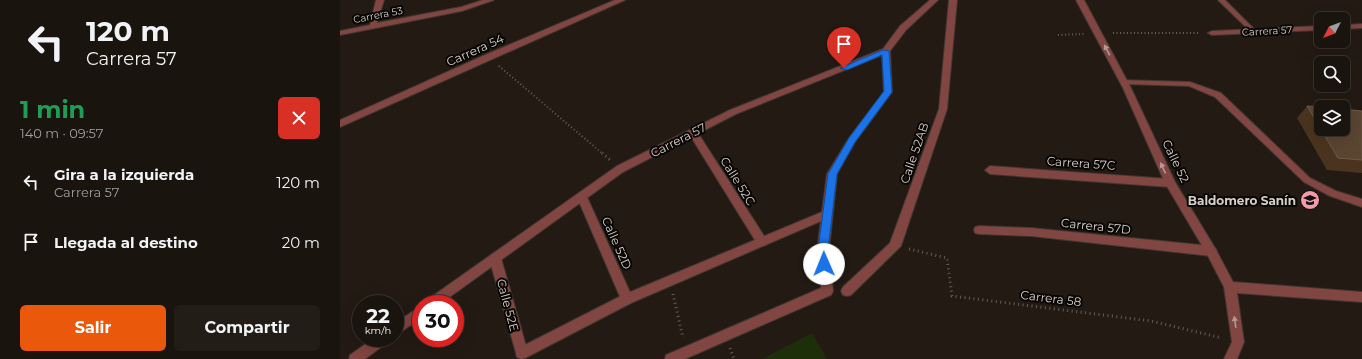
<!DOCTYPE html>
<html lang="es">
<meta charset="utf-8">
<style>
body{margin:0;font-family:Montserrat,sans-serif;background:#231d17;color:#f1f3f6;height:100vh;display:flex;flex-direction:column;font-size:15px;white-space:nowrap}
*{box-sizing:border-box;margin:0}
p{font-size:13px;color:#9f9e9e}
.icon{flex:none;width:22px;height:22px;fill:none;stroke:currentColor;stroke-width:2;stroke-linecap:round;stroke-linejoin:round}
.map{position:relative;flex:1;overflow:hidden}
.drawer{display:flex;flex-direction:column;background:#1a140e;width:340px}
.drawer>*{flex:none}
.top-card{background:#1a140e;color:#f1f3f6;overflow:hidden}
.needle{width:26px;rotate:228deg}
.buttons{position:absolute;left:974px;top:12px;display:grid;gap:8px}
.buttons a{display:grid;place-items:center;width:36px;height:36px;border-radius:6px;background:#1a140e;box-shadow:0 4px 16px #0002,0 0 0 1px #38332e;font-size:20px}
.speed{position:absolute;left:12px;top:295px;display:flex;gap:8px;font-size:20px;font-weight:700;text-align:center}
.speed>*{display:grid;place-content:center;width:52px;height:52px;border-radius:50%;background:#1a140e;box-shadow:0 4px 16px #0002,0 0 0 1px #38332e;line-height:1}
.speed small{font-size:10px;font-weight:400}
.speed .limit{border:6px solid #d22;background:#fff;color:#111}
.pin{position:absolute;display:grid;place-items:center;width:34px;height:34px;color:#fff;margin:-41px -17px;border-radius:50% 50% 50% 0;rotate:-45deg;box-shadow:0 0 4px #0007}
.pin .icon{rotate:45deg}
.me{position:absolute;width:44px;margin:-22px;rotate:359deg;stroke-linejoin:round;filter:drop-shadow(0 0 3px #0008)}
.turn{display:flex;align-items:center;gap:14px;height:84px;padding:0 20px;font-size:18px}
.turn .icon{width:52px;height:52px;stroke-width:2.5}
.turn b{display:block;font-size:28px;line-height:34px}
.round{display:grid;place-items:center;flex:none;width:42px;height:42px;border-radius:6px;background:#231d17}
.overview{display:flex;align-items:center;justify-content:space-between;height:68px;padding:0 20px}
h1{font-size:24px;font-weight:700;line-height:30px;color:#1e9e55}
.cta{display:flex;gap:8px;margin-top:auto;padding:8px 20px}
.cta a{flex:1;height:46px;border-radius:6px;background:#ea580c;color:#fff;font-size:16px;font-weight:700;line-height:46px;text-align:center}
.cta a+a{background:#231d17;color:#f1f3f6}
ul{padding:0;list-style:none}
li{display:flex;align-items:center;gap:12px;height:60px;padding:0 20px}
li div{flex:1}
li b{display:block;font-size:15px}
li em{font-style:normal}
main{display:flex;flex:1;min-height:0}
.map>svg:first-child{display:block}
.green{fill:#1d2f08}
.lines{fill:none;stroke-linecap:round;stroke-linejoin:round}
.service-casing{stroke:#403730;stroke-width:2}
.pedestrian-casing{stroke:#403730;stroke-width:2}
.minor-casing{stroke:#403730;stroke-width:2}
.path-far1{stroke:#655d57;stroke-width:2;stroke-dasharray:1 2.5;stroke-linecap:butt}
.path{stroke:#655d57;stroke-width:3;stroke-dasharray:1 3.5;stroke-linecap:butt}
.service{fill:#814542;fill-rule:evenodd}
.pedestrian{fill:#814542;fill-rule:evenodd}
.minor{fill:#814542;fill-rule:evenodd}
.wall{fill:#4b341f}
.building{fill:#5a4531;stroke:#6e5a4a}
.oneway{fill:#b49894}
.route{fill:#1a73e8;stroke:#114b97}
.labels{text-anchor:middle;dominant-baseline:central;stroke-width:4;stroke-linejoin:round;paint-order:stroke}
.far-street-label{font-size:10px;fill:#d6d0cb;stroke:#090604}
.street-label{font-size:12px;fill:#d6d0cb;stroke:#090604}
.poi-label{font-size:12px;font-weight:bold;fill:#d6d0cb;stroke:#090604;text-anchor:end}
</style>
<main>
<section class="drawer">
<div class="top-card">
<div class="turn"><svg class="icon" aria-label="left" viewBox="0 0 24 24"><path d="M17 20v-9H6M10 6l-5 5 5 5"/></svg><div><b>120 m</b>Carrera 57</div></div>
</div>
<div class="overview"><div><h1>1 min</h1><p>140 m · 09:57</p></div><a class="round" style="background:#d93025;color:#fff"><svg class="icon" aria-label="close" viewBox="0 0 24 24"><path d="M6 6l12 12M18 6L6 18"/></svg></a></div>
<ul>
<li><svg class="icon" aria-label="left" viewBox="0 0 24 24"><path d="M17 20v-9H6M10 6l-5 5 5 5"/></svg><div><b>Gira a la izquierda</b><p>Carrera 57</p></div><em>120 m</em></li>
<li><svg class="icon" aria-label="arrive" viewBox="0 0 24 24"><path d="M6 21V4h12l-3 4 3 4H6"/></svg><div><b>Llegada al destino</b></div><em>20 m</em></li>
</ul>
<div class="cta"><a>Salir</a><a>Compartir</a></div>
</section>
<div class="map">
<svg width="1022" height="359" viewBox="0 0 1022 359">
<rect width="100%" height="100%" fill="#231a13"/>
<path class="green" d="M472 333 487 359H422Z"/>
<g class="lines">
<g class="service-casing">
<g id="service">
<path d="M878 0H885L916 31V33H912Z"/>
<path d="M781 80 850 82 881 93 970 178 996 191 1022 199V207L990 196 964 182 875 97 849 86 784 84H781Z"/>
</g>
</g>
<g class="pedestrian-casing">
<g id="pedestrian">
<path d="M609 0H617L607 109 561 246 511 295 507 296 503 295 501 291 503 287 550 243 599 109Z"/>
<path d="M353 129 356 130 426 239 427 242 426 245 422 246 418 245 348 132Z"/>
<path d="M650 166 830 179 835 183 830 187 650 174 645 170Z"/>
<path d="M242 193 246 194 247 197 293 299 291 303 287 304 283 303 281 299 237 197 238 194Z"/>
<path d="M639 226 691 228 871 246 875 248 877 251 875 254 871 256 691 236 639 234 635 233 634 230 635 227Z"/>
<path d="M155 253 159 255 161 258 188 353 187 357 182 359 177 357 176 353 149 258 151 255Z"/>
</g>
</g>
<g class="minor-casing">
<g id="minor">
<path d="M36 0H44L37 23 121 7 143 0H154L122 11 0 35V31L30 25Z"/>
<path d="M275 0H285L0 127V120L145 55Z"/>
<path d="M590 0H598L566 30 550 51 552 92 515 142 497 174 489 250 493 291 491 295 345 359H325L326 355 481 288 477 250 481 221 291 303 187 357 182 359 177 357 176 353 177 349 283 295 482 212 487 174 509 138 544 92 542 55 396 114 283 172 100 304H85L87 300 277 166 390 110 543 49 560 26Z"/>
<path d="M736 0H744L791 88 835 182 875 248 893 282 1022 292V302L897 293 904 342 897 359H884L892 342 884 287 867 254 825 183 783 88Z"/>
<path d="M1022 24V28L1003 29V25Z"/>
<path d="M981 26V30L872 35 868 33 872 31Z"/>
<path d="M81 306V318L55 336V323Z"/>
<path d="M34 338H50L48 342 25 359H9L10 355Z"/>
</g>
</g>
<g class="path-far1">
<path d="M773 33H860"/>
<path d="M718 35 744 34"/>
<path d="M159 66 263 154"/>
</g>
<g class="path">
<path d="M262 153 270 160"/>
<path d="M569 249 607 258 612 296 811 321 882 338"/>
<path d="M333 294 343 338"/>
<path d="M390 348 394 359"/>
</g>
<use href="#service" class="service"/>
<use href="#pedestrian" class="pedestrian"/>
<use href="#minor" class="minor"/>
</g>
<path class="wall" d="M967 106 1022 111V173L987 170 957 118Z"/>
<path class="building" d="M967 106 981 107V129H1003V109L1022 111V160L998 158Z"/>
<defs><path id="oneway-solid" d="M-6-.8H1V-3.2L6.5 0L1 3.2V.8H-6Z"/></defs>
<g class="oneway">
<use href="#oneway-solid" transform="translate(767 50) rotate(-118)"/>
<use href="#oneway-solid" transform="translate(823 168) rotate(-115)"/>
<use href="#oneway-solid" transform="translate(895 322) rotate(-98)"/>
</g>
<path class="route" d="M543 50 549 51 552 92 515 142 497 174 488 250 489 264 484 268 479 264 478 250 488 174 509 138 544 91 542 55 507 70 500 68Z"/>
<defs>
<g id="school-disc" transform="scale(1)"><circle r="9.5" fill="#f39aa9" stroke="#090604"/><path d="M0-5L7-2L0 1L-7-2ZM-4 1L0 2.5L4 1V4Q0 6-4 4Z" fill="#111"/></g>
</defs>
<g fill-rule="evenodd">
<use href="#school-disc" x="970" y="200"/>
</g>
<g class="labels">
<g class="far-street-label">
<text transform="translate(38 15) rotate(-11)">Carrera 53</text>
<text transform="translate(927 31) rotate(-3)">Carrera 57</text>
</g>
<g class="street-label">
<text transform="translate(135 50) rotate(-24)">Carrera 54</text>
<text transform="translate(338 140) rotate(-27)">Carrera 57</text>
<text transform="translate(574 153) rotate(-71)">Calle 52AB</text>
<text transform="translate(836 161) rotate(64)">Calle 52</text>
<text transform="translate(741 163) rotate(4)">Carrera 57C</text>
<text transform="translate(398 181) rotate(58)">Calle 52C</text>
<text transform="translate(756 226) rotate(6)">Carrera 57D</text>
<text transform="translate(277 243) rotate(66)">Calle 52D</text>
<text transform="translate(711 298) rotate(7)">Carrera 58</text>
<text transform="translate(168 305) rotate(75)">Calle 52E</text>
</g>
<g class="poi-label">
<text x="956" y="200">Baldomero Sanín</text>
</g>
</g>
</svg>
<div class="buttons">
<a><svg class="needle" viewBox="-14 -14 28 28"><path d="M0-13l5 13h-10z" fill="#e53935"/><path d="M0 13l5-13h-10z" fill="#9f9e9e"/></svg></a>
<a><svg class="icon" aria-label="search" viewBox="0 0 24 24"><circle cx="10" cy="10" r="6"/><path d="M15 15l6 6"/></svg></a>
<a><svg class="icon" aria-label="layers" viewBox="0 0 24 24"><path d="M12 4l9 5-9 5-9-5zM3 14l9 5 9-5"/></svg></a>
</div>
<div class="speed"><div>22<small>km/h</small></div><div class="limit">30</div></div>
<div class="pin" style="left:504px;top:68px;background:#d93025"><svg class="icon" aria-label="arrive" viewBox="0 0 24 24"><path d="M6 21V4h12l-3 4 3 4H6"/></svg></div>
<svg class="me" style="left:484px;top:264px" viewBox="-20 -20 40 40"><circle r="19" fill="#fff"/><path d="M0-13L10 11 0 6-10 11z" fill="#1a73e8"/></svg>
</div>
</main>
